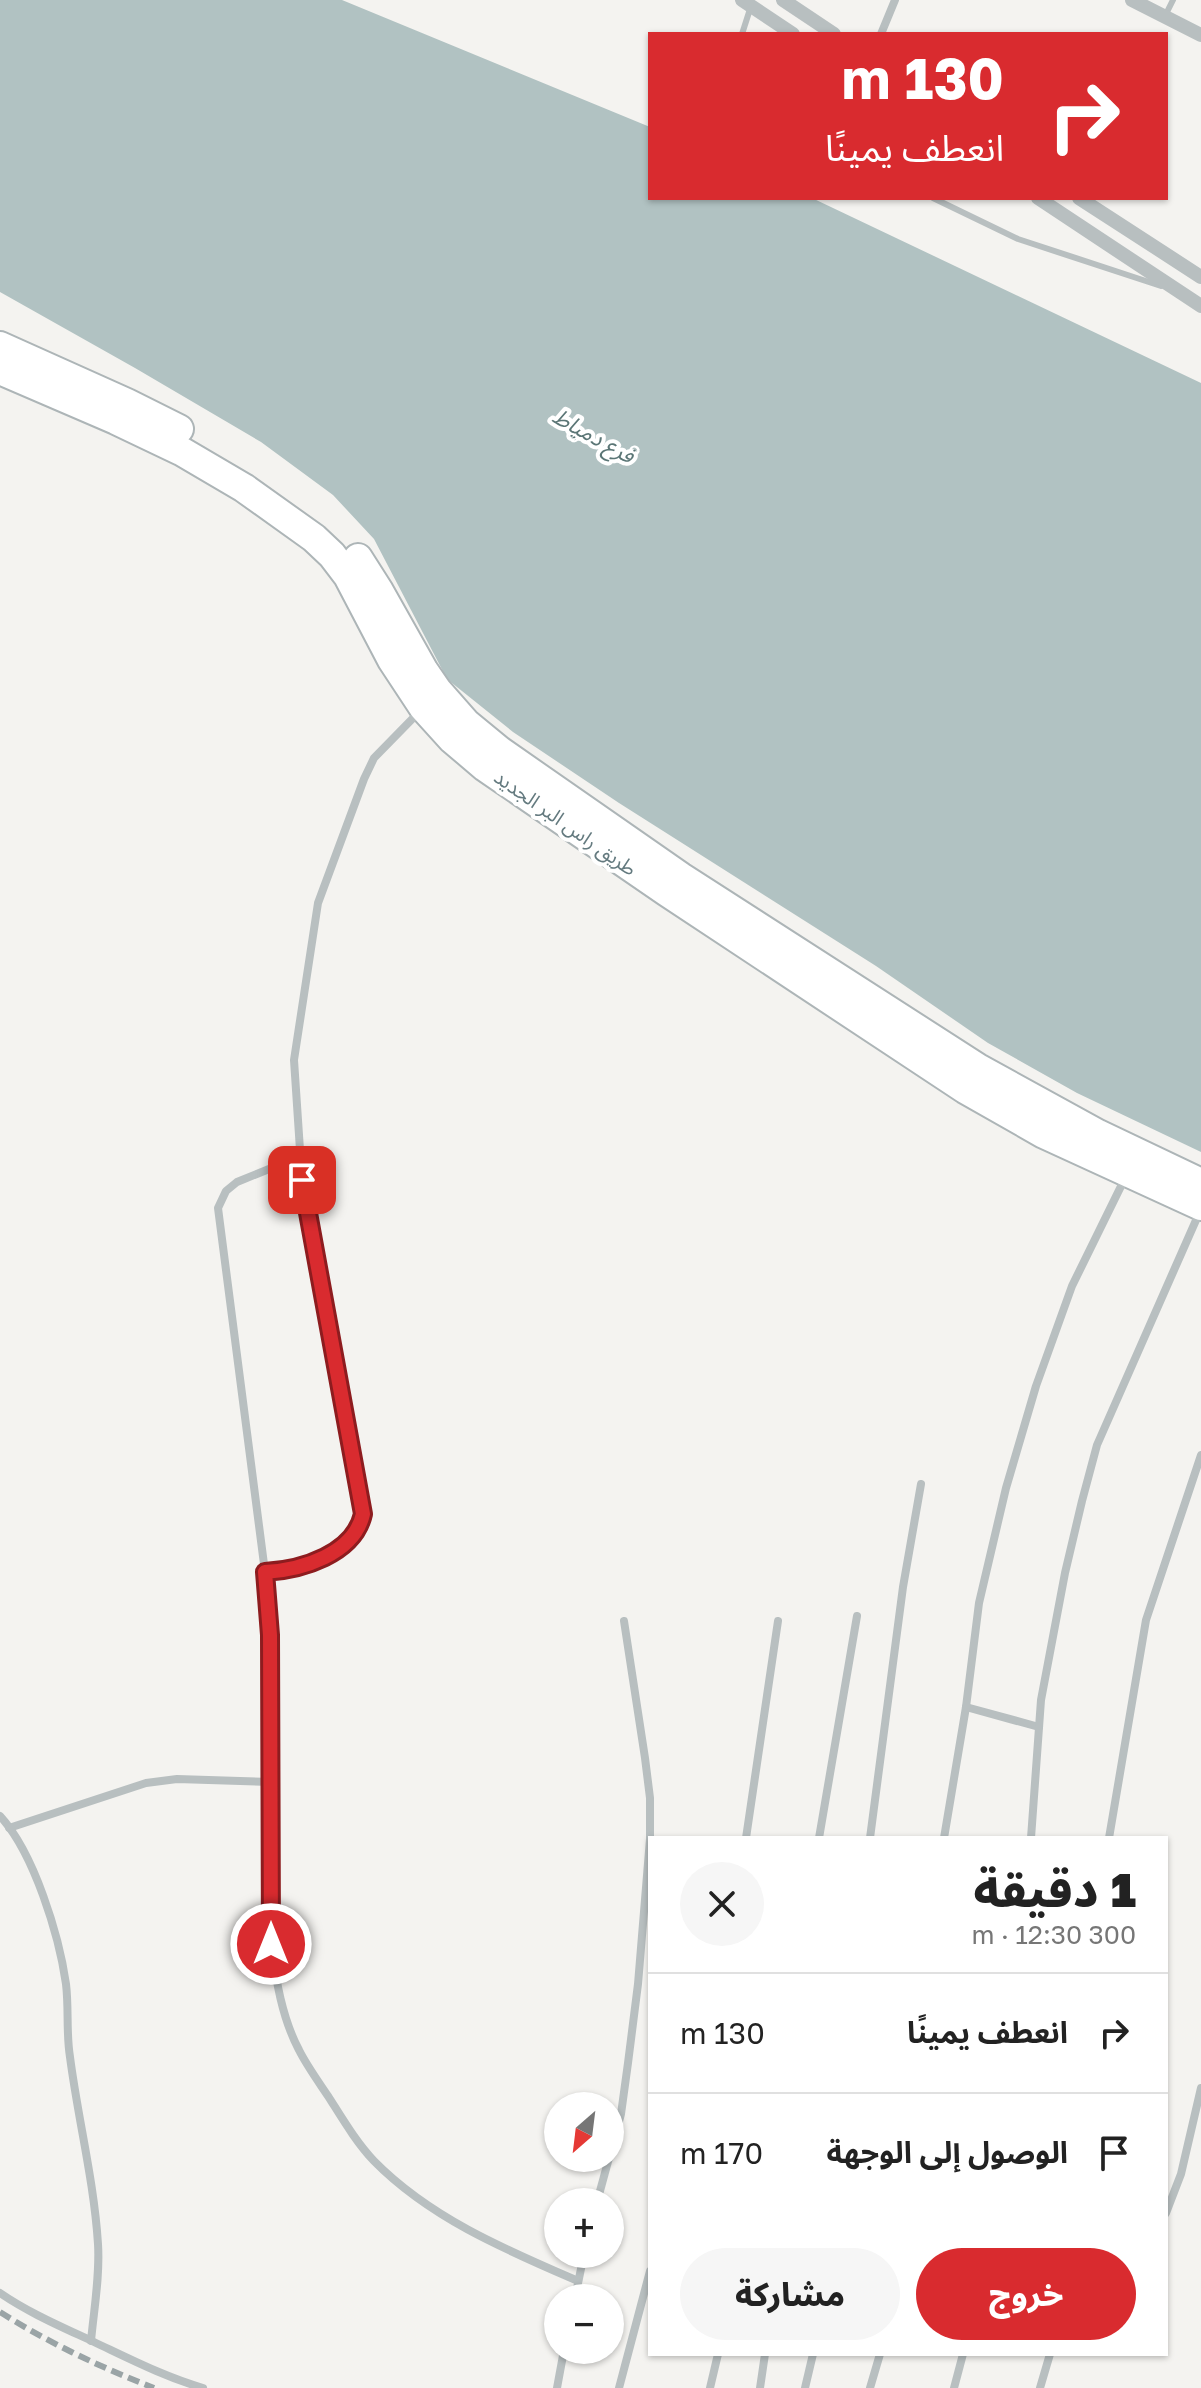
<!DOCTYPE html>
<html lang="ar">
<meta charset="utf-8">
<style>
body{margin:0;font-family:"Golos Text","Noto Sans Arabic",sans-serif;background:#f6f6f6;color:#222;direction:rtl;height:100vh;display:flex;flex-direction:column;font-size:30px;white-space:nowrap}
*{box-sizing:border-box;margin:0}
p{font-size:26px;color:#767676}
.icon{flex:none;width:44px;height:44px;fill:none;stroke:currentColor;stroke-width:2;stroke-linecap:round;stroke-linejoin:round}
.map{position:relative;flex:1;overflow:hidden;direction:ltr}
.details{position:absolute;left:648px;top:1836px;width:520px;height:520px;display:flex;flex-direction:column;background:#fff;border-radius:0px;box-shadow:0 2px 6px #0004;direction:rtl}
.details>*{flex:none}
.top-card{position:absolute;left:648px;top:32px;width:520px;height:168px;border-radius:0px;box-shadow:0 2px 6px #0004;direction:rtl;background:#d92b2f;color:#fff;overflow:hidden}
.needle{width:52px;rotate:208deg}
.fabs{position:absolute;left:544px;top:2092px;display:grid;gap:16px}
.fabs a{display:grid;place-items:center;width:80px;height:80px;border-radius:50%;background:#fff;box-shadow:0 2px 6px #0004;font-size:40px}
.pin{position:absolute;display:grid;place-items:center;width:68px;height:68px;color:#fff;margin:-34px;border-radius:16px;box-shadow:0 4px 12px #0006}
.me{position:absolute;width:88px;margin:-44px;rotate:0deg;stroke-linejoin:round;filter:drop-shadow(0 0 6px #0008)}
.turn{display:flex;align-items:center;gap:28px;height:168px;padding:0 32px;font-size:36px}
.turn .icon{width:104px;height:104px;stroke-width:2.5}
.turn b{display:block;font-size:56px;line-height:68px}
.round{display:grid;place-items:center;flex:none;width:84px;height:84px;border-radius:42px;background:#f6f6f6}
.head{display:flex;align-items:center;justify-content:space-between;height:136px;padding:0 32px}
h1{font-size:48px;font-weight:800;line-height:60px}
.action{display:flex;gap:16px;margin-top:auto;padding:16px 32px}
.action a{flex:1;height:92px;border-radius:48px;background:#d92b2f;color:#fff;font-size:32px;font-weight:800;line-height:92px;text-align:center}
.action a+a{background:#f6f6f6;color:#222}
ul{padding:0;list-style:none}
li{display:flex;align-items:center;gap:24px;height:120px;padding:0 32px;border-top:2px solid #e0e0e0}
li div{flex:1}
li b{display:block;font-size:30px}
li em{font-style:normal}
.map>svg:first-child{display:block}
.water{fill:#b1c2c2}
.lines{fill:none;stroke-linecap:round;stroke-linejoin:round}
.secondary-casing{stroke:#adb5b7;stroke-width:32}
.service{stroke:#b8bfc0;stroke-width:6}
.minor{stroke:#b8bfc0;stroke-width:8}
.tertiary{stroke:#b8bfc0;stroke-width:14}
.secondary{stroke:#fff;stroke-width:28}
.rail{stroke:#9aa4a6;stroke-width:6;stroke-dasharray:12 6;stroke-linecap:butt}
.route-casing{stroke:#8d1c1f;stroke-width:20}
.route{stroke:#d92b2f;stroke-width:14}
.labels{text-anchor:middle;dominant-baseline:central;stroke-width:8;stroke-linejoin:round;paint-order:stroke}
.street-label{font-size:20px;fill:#647a7f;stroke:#fff}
.water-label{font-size:22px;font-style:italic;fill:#5b7676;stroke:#fff}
</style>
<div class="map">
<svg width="1201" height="2388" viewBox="0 0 1201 2388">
<rect width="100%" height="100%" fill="#f4f3f0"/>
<path class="water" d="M0 0H342L650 127V198H812L1201 383V1152L1077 1093 988 1043 876 966 619 803 513 732 447 679 374 539 333 495 261 442 135 368 0 292Z"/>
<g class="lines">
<g class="secondary-casing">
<g id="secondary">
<path d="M0 346 127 403 179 429"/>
<path d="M0 370 116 420 181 451 244 488 314 538 332 555 348 576 392 660 423 707 452 739 485 767 667 892 965 1089 1044 1134 1201 1206"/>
<path d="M358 558 379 591 424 671 437 690 466 723 500 751 681 877 978 1068 1098 1134 1201 1183"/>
</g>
</g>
<g class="service">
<path d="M1165 16 1173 0"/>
<path d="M742 34 751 6"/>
<path d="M933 198 1018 239 1161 286"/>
</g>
<g class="minor">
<path d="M881 34 895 0"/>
<path d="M420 711 374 758 364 779 318 903 294 1060 302 1180 363 1514C354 1554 302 1570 265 1572L270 1635 271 1944C276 1980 282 2018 299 2050 307 2066 318 2081 328 2096 342 2118 356 2142 374 2161 430 2218 506 2250 578 2281"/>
<path d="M265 1572 218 1208 226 1191 237 1182 301 1156"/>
<path d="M624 1621 645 1758 650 1798V1838"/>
<path d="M966 1707 1039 1727"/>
<path d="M0 1816C34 1853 59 1935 66 1984 69 2009 66 2033 70 2057 78 2119 94 2181 98 2244 100 2276 94 2309 91 2341"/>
<path d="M9 1828 146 1783 177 1779 271 1782"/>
<path d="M746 1838 778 1621"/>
<path d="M819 1838 857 1616"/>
<path d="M870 1838 903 1587 921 1484"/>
<path d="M944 1838 966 1707 979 1603 1006 1488 1036 1386 1072 1286 1126 1176"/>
<path d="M1031 1838 1041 1700 1065 1573 1082 1501 1097 1445 1200 1211"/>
<path d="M1109 1838 1146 1620 1201 1455"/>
<path d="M610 2155 621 2114 628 2063 638 1984 650 1839"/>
<path d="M597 2202 609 2158"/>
<path d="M1166 2213 1181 2174 1201 2088"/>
<path d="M0 2293C29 2313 62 2327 94 2342 130 2359 165 2377 203 2388"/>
<path d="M575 2298 584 2254"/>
<path d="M557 2388 564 2350"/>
<path d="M619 2388 650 2271"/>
<path d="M710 2388 718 2354"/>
<path d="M760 2388 765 2354"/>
<path d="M805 2388 813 2354"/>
<path d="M870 2388 880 2354"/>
<path d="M954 2388 963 2354"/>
<path d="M1040 2388 1050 2354"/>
</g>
<g class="tertiary">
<path d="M742 0 793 34"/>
<path d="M783 0 834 34"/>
<path d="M1132 0 1201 35"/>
<path d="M1038 198 1201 306"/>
<path d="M1079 198 1201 277"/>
</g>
<use href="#secondary" class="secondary"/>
<path class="rail" d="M0 2312C49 2343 100 2367 154 2388"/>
</g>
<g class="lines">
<g class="route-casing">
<path id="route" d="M271 1944 270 1635 265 1572C302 1570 354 1554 363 1514L302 1180"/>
</g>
<use href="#route" class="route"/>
</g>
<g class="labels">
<g class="street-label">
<text transform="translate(566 822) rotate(35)">طريق راس البر الجديد</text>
</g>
<g class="water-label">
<text transform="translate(594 435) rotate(29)">فرع دمياط</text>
</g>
</g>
</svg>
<div class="fabs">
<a><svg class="needle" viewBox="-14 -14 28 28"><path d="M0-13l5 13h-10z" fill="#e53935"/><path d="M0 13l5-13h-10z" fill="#767676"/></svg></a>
<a>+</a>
<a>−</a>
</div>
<div class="pin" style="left:302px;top:1180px;background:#d93025"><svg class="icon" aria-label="arrive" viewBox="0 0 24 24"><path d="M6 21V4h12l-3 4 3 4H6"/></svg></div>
<svg class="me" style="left:271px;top:1944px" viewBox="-20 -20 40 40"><circle r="17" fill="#d92b2f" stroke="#fff" stroke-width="3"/><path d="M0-11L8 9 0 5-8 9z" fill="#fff"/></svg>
<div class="top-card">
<div class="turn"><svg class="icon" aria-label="right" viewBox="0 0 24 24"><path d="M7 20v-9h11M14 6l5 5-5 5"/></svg><div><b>130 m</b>انعطف يمينًا</div></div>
</div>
<section class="details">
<div class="head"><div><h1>1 دقيقة</h1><p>300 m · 12:30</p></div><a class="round"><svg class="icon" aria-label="close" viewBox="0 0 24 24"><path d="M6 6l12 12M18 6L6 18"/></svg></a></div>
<ul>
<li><svg class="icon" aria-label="right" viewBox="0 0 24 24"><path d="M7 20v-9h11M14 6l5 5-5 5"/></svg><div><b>انعطف يمينًا</b></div><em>130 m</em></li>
<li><svg class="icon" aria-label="arrive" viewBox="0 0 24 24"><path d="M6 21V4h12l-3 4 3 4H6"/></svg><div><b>الوصول إلى الوجهة</b></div><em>170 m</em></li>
</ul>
<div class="action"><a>خروج</a><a>مشاركة</a></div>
</section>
</div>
